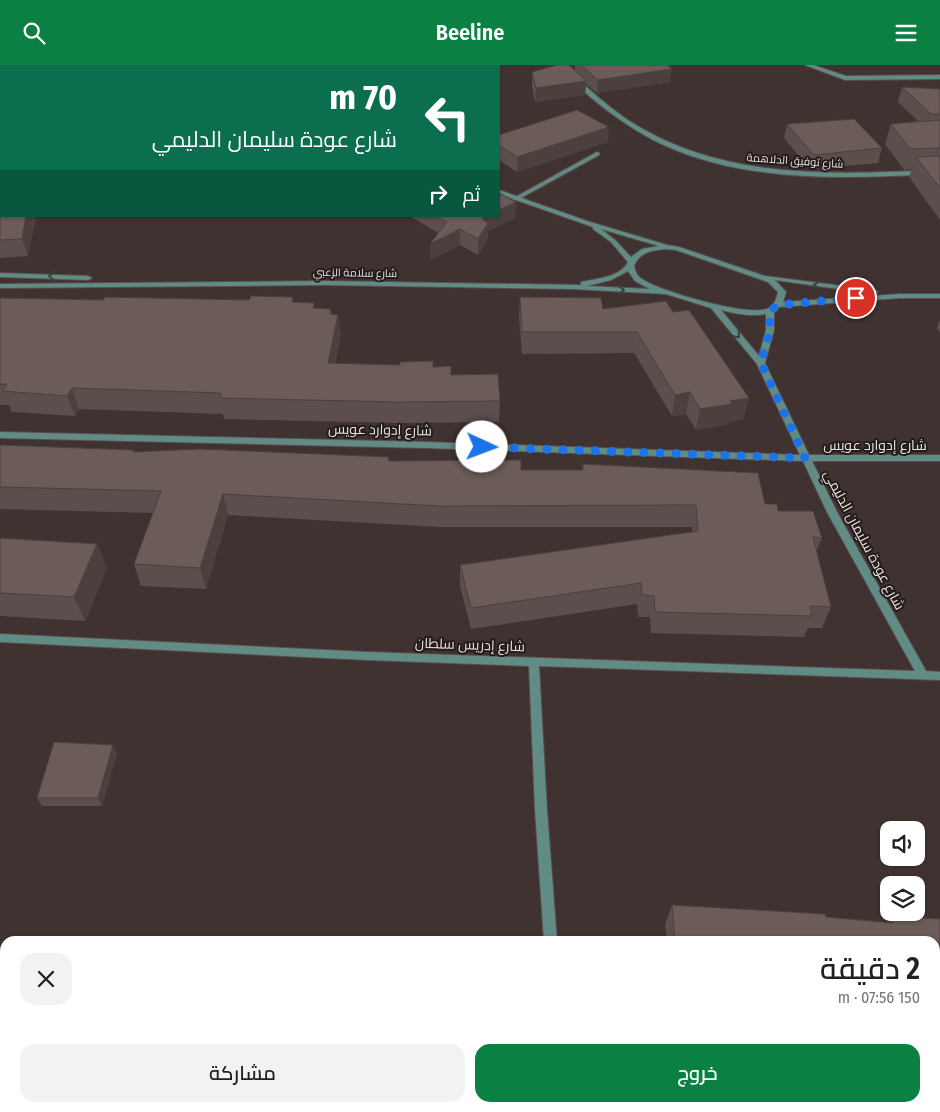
<!DOCTYPE html>
<html lang="ar">
<meta charset="utf-8">
<style>
body{margin:0;font-family:"Fira Sans Condensed",Cairo,sans-serif;background:#f2f2f2;color:#202124;direction:rtl;height:100vh;display:flex;flex-direction:column;font-size:19px;white-space:nowrap}
*{box-sizing:border-box;margin:0}
p{font-size:16px;color:#757577}
.icon{flex:none;width:28px;height:28px;fill:none;stroke:currentColor;stroke-width:2;stroke-linecap:round;stroke-linejoin:round}
.map{position:relative;flex:1;overflow:hidden;direction:ltr}
.details{position:absolute;left:0px;top:871px;width:940px;height:176px;display:flex;flex-direction:column;background:#fff;border-radius:15px 15px 0 0;box-shadow:0 1px 4px #0004;direction:rtl}
.details>*{flex:none}
.hud{position:absolute;left:0px;top:0px;width:500px;height:152px;box-shadow:0 1px 4px #0004;direction:rtl;background:#0b6e4f;color:#fff;overflow:hidden}
.controls{position:absolute;left:880px;top:756px;display:grid;gap:10px}
.controls a{display:grid;place-items:center;width:45px;height:45px;border-radius:10px;background:#fff;box-shadow:0 1px 4px #0004;font-size:25px}
.pin{position:absolute;display:grid;place-items:center;width:42px;height:42px;color:#fff;margin:-21px;border:2px solid #fff;border-radius:50%;box-shadow:0 1px 5px #0007}
.me{position:absolute;width:55px;margin:-28px;rotate:92deg;stroke-linejoin:round;filter:drop-shadow(0 0 4px #0008)}
.turn{display:flex;align-items:center;gap:18px;height:105px;padding:0 20px;font-size:22px}
.turn .icon{width:65px;height:65px;stroke-width:2.5}
.turn b{display:block;font-size:35px;line-height:42px}
.then{display:flex;align-items:center;height:48px;padding:0 20px;background:#0003;gap:10px;font-size:19px}
.round{display:grid;place-items:center;flex:none;width:52px;height:52px;border-radius:15px;background:#f2f2f2}
.headline{display:flex;align-items:center;justify-content:space-between;height:85px;padding:0 20px}
h1{font-size:30px;font-weight:600;line-height:38px}
.button{display:flex;gap:10px;margin-top:auto;padding:10px 20px}
.button a{flex:1;height:58px;border-radius:15px;background:#0b8043;color:#fff;font-size:20px;font-weight:600;line-height:58px;text-align:center}
.button a+a{background:#f2f2f2;color:#202124}
header{display:flex;justify-content:space-between;align-items:center;height:65px;padding:0 20px;background:#0b8043;color:#fff;font-size:22px;font-weight:600}
.map>svg:first-child{display:block}
.lines{fill:none;stroke-linecap:round;stroke-linejoin:round}
.lane-casing{stroke:#5b4e4c;stroke-width:2}
.street-casing{stroke:#5b4e4c;stroke-width:2}
.lane{fill:#608c85;fill-rule:evenodd}
.street{fill:#608c85;fill-rule:evenodd}
.wall{fill:#5c4e4d}
.shaded-wall{fill:#4b403e}
.building{fill:#6b5b59;stroke:#4b403e}
.oneway{stroke:#384340}
.route{stroke:#1a73e8;stroke-width:9;stroke-dasharray:0 16.2}
.labels{text-anchor:middle;dominant-baseline:central;stroke-width:4;stroke-linejoin:round;paint-order:stroke}
.far-street-label{font-size:11px;fill:#ebe1e0;stroke:#221c1b}
.street-label{font-size:14px;fill:#ebe1e0;stroke:#221c1b}
</style>
<header><svg class="icon" aria-label="menu" viewBox="0 0 24 24"><path d="M4 6h16M4 12h16M4 18h16"/></svg>Beeline<svg class="icon" aria-label="search" viewBox="0 0 24 24"><circle cx="10" cy="10" r="6"/><path d="M15 15l6 6"/></svg></header>
<div class="map">
<svg width="940" height="1047" viewBox="0 0 940 1047">
<rect width="100%" height="100%" fill="#403230"/>
<g class="lines">
<g class="lane-casing">
<path id="lane" d="M597 87 599 88V90L517 135 512 134Z"/>
</g>
<g class="street-casing">
<g id="street">
<path d="M253 0H260L261 1H254Z"/>
<path d="M556 0H562C586 21 609 44 636 60 729 116 836 109 940 105V109C849 113 751 119 666 81 627 64 586 31 556 0Z"/>
<path d="M805 0H813L846 11 940 10V14L845 15Z"/>
<rect x="0" y="1" width="1" height="4"/>
<rect x="0" y="95" width="1" height="4"/>
<path d="M499 125 590 157 667 180 679 182 765 211 874 225 878 227 874 229 775 215 786 227 783 237 900 229H940V233H900L779 242 774 247V265L765 298 809 390H940V396H812L837 447 926 606 940 607V615L539 601 547 745 557 876H544L535 745 529 601 368 595 0 577V569L368 587 915 606 827 447 803 396 427 383 0 373V367L427 377 800 390 757 299 711 243 666 229 573 224 324 220 0 223V219L324 216 581 220V217C596 214 621 212 628 197L611 177 593 164V162L499 129ZM601 164 659 181 642 184 631 192 615 175ZM667 184 676 185 768 217 778 227C776 234 775 240 769 243 750 253 659 226 642 214 637 211 635 206 634 201 639 187 653 185 667 184ZM628 206 635 216 650 224 587 221 611 215ZM721 245C736 249 751 252 766 249V265L759 291Z"/>
<path d="M0 208 88 211 92 213 88 215 0 212Z"/>
<rect x="935" y="1021" width="5" height="14"/>
<rect x="557" y="1042" width="14" height="5"/>
</g>
</g>
<use href="#lane" class="lane"/>
<use href="#street" class="street"/>
</g>
<g class="wall">
<path d="M373 0H439L441 1H375Z"/>
<path d="M575 0H671L670 17 597 28 586 19 585 30 535 37 532 21V7L575 5Z"/>
<path d="M902 22 940 24V155L909 112 912 104 904 105 885 79 891 59 918 56 898 37Z"/>
<path d="M787 59 882 83 878 98 810 104 784 73Z"/>
<path d="M499 70 608 77 517 107 499 95Z"/>
<path d="M0 100 1 151H36L28 191 0 193Z"/>
<path d="M410 151H499L515 153 488 166V174L478 190 460 180 430 195 438 168Z"/>
<path d="M520 232 603 244 673 247 749 333 743 354 728 357 727 360 696 365 686 349 672 351 634 288 522 289 519 253Z"/>
<path d="M0 233 294 237 315 243 331 244 332 250 341 270 335 299 434 302 500 336 499 357 397 358 224 354 223 349 79 344 75 351 12 347 9 340H0Z"/>
<path d="M940 254V268L937 263Z"/>
<path d="M0 380 134 385 135 387 389 392V396L521 405H582L583 399 765 439 778 446 822 473 816 487 831 542 822 563H808L804 572 651 568 650 552H638L637 539 471 564 460 521V500L692 467V462H439L228 450 206 524 141 521 134 499 153 448 0 444Z"/>
<path d="M0 473 97 479 107 503 85 556 0 551Z"/>
<path d="M117 688 102 741H42L37 733Z"/>
<path d="M672 840 826 852 887 857 891 851 940 854V975H935V876H667L665 860Z"/>
</g>
<g class="shaded-wall">
<path d="M660 0H671L670 4H672L670 17 597 28 598 15Z"/>
<path d="M586 16 585 30 535 37 536 23Z"/>
<path d="M609 62 608 77 517 107V92Z"/>
<rect x="0" y="73" width="1" height="17"/>
<path d="M516 137 515 153 488 166V174L478 190V174L482 154 486 151H499V145Z"/>
<path d="M26 151H36L28 191 22 174Z"/>
<path d="M460 164V180L430 195V179Z"/>
<path d="M338 250 341 270 330 319 328 298Z"/>
<path d="M72 323 79 344 75 351 67 331Z"/>
<path d="M690 327 686 349 672 351 675 330Z"/>
<path d="M749 333 743 354 728 357 727 360 696 365 700 344 730 336Z"/>
<path d="M223 429 228 450 206 524 200 503Z"/>
<path d="M97 479 107 503 85 556 74 532Z"/>
<path d="M113 680 117 688 102 741 98 733Z"/>
</g>
<g class="building">
<path d="M179 0H240L241 1H180Z"/>
<path d="M390 0H439L441 1H392Z"/>
<path d="M557 0H569L586 16 536 23 532 7Z"/>
<path d="M581 0H667L672 4 598 15Z"/>
<path d="M902 22 940 24V49H931Z"/>
<path d="M577 45 609 62 517 92 499 80V70Z"/>
<path d="M854 54 882 83 814 90 787 59Z"/>
<path d="M940 55V83L910 84 891 59Z"/>
<path d="M940 91V123L916 92Z"/>
<path d="M0 100H1V151H26L22 174 0 175Z"/>
<path d="M499 128 516 137 499 145Z"/>
<path d="M436 151H486L482 154 488 158 478 174 460 164 430 179 447 157Z"/>
<path d="M251 231 293 232 292 237 314 238 313 243 331 244 330 249 338 250 328 298 400 300V297L433 296V302L451 301V310L498 309 500 336 396 337 220 333 221 328 72 323 67 331 3 326 7 319H0V233L103 235 105 232 249 235Z"/>
<path d="M520 232 601 233 603 244 666 236 673 247 689 245 749 333 730 336 732 339 700 344 690 327 675 330 637 267H522Z"/>
<path d="M0 380 134 385 133 387 200 384 389 392 388 396 521 395V405H583V399L758 408 765 439H777L778 446H813L822 473 813 472 831 542 810 541 812 551 655 547 654 531 642 530 641 518 471 543 460 500 698 466 696 440 439 441 223 429 200 503 134 499 161 426 0 422Z"/>
<path d="M0 473 97 479 74 532 0 528Z"/>
<path d="M54 677 113 680 98 733H37Z"/>
<path d="M672 840 825 849 826 852 893 858 891 851 940 854V957L935 956V876H675Z"/>
</g>
<defs><path id="oneway-chevron" d="M-2-3.5L2.5 0L-2 3.5" fill="none" stroke-width="1.6" stroke-linecap="round" stroke-linejoin="round" transform="scale(1.25)"/></defs>
<g class="oneway">
<use href="#oneway-chevron" transform="translate(52 211) rotate(-179)"/>
<use href="#oneway-chevron" transform="translate(817 220) rotate(-172)"/>
<use href="#oneway-chevron" transform="translate(621 225) rotate(3)"/>
<use href="#oneway-chevron" transform="translate(737 270) rotate(48)"/>
</g>
<g class="lines">
<path class="route" d="M482 382 805 393 761 298 770 265V246L778 240 856 233"/>
</g>
<g class="labels">
<g class="far-street-label">
<text transform="translate(795 96) rotate(4)">شارع توفيق الدلاهمة</text>
<text transform="translate(355 208) rotate(1)">شارع سلامة الزعبي</text>
</g>
<g class="street-label">
<text transform="translate(380 365) rotate(1)">شارع إدوارد عويس</text>
<text x="875" y="380">شارع إدوارد عويس</text>
<text transform="translate(864 475) rotate(62)">شارع عودة سليمان الدليمي</text>
<text transform="translate(470 580) rotate(2)">شارع إدريس سلطان</text>
</g>
</g>
</svg>
<div class="controls">
<a><svg class="icon" aria-label="sound" viewBox="0 0 24 24"><path d="M4 9h4l5-4v14l-5-4H4zM17 9q2 3 0 6"/></svg></a>
<a><svg class="icon" aria-label="layers" viewBox="0 0 24 24"><path d="M12 4l9 5-9 5-9-5zM3 14l9 5 9-5"/></svg></a>
</div>
<div class="pin" style="left:856px;top:233px;background:#d93025"><svg class="icon" aria-label="arrive" viewBox="0 0 24 24"><path d="M6 21V4h12l-3 4 3 4H6"/></svg></div>
<svg class="me" style="left:482px;top:382px" viewBox="-20 -20 40 40"><circle r="19" fill="#fff"/><path d="M0-13L10 11 0 6-10 11z" fill="#1a73e8"/></svg>
<div class="hud">
<div class="turn"><svg class="icon" aria-label="left" viewBox="0 0 24 24"><path d="M17 20v-9H6M10 6l-5 5 5 5"/></svg><div><b>70 m</b>شارع عودة سليمان الدليمي</div></div>
<div class="then">ثم<svg class="icon" aria-label="right" viewBox="0 0 24 24"><path d="M7 20v-9h11M14 6l5 5-5 5"/></svg></div>
</div>
<section class="details">
<div class="headline"><div><h1>2 دقيقة</h1><p>150 m · 07:56</p></div><a class="round"><svg class="icon" aria-label="close" viewBox="0 0 24 24"><path d="M6 6l12 12M18 6L6 18"/></svg></a></div>
<div class="button"><a>خروج</a><a>مشاركة</a></div>
</section>
</div>
